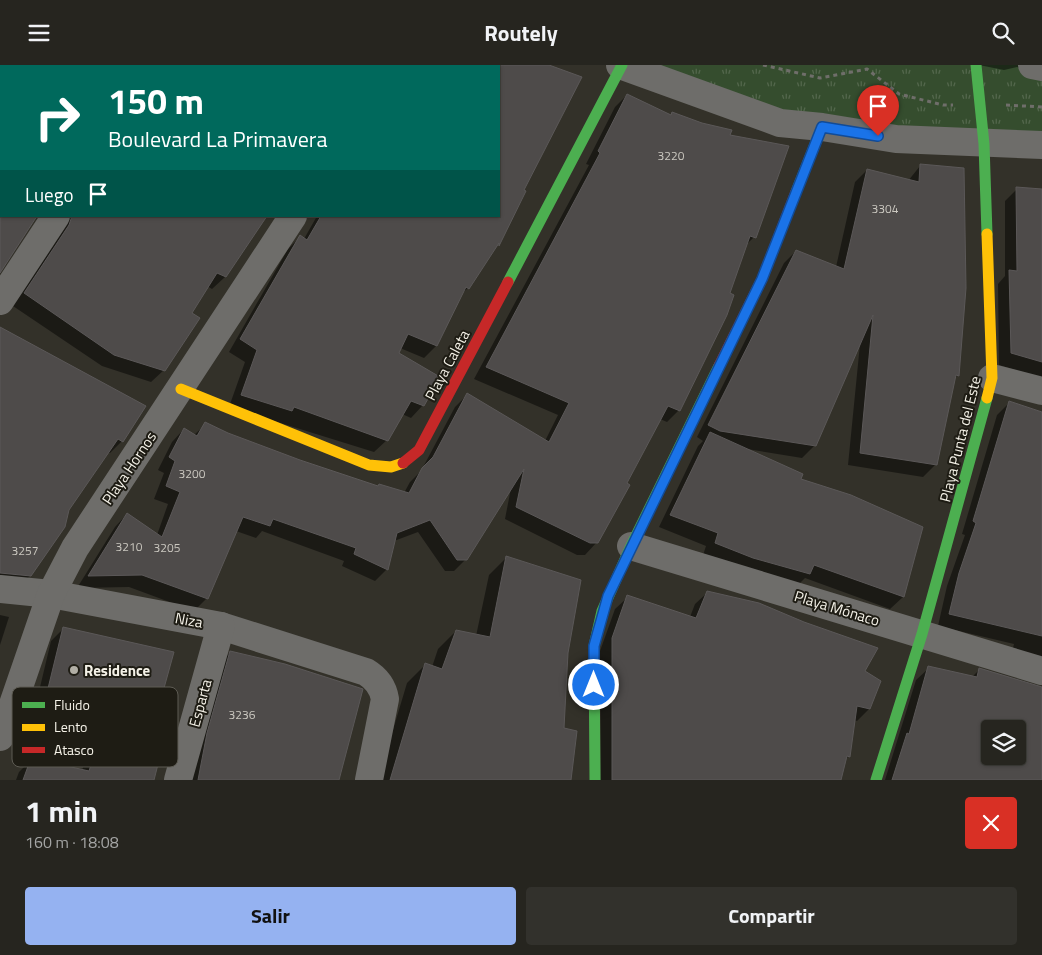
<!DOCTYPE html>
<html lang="es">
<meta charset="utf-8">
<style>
body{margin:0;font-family:"Titillium Web",sans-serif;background:#32312c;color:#f1f3f6;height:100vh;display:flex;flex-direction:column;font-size:19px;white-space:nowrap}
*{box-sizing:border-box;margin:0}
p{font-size:16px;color:#a4a5a4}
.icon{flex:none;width:28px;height:28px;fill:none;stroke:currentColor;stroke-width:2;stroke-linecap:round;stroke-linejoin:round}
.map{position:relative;height:715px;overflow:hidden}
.sheet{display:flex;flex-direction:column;background:#26251f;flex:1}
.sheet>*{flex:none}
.hud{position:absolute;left:0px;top:0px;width:500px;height:152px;box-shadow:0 1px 4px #0004,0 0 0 1px #42423d;background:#00695c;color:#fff;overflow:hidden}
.buttons{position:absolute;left:981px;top:655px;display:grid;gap:10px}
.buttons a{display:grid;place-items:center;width:45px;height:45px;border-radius:5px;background:#26251f;box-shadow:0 1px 4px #0004,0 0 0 1px #42423d;font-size:25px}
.pin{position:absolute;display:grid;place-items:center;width:42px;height:42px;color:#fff;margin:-51px -21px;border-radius:50% 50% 50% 0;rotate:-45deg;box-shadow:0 0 5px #0007}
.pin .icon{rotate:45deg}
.me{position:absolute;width:55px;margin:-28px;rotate:0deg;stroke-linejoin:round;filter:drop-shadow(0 0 4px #0008)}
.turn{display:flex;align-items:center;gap:18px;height:105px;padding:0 25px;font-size:22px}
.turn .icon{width:65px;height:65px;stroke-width:2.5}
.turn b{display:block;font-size:35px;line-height:42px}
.then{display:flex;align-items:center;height:48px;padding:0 25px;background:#0003;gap:10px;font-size:19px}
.round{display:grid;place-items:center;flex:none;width:52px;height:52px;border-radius:5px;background:#32312c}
.summary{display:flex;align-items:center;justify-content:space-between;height:85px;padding:0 25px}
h1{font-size:30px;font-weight:700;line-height:38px}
.button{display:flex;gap:10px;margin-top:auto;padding:10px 25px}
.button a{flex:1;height:58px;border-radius:5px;background:#95b2f1;color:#111;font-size:20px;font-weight:700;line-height:58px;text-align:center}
.button a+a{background:#32312c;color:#f1f3f6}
header{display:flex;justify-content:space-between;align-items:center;height:65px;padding:0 25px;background:#26251f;font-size:22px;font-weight:700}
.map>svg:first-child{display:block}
.park{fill:url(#park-tufts)}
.shadow{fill:#0007;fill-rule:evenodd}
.building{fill:#4e4b4a;stroke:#5b5858;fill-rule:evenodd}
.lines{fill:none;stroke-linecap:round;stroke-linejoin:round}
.path{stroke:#6f6e6a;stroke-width:3;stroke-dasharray:4 4;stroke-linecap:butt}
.street{stroke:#6e6d6a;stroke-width:28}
.fast{stroke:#4caf50;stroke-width:11}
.slow{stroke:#ffc107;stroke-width:11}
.jam{stroke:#c62828;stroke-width:11}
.route-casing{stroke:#114b97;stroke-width:12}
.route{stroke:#1a73e8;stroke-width:9}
.poi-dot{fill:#b1aea5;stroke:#1e1c14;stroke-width:2}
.labels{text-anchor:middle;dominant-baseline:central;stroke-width:4;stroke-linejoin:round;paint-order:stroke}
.number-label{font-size:12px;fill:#cbc8c0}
.street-label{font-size:15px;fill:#f5f2e8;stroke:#1e1c14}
.poi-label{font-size:15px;font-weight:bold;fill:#f5f2e8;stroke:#1e1c14;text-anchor:start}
.key{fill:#1e1c14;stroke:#5e5c54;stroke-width:1}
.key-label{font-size:14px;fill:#f5f2e8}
</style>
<header><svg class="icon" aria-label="menu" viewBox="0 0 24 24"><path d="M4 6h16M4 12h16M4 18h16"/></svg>Routely<svg class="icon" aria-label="search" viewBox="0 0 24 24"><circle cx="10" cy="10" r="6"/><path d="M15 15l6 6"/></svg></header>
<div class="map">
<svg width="1042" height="715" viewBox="0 0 1042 715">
<defs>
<pattern id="park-tufts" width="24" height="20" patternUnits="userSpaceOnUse" patternTransform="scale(1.25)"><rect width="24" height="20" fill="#354d2e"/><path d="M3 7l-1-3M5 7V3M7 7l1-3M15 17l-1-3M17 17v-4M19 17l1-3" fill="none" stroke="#53674c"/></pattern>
</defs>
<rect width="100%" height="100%" fill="#333129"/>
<path class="park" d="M615 0H1042V82L844 66Z"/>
<g class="shadow">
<path d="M0 0H119L1 1 0 205Z"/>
<path d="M174 0H258L173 1Z"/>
<path d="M302 0H363L301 1Z"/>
<path d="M418 0H545L580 12 468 223 460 230 436 281 424 293 400 283 397 288 423 340 411 353 402 349 387 375 374 387 229 342 245 297 229 287 288 184 300 172 304 174 317 151H499V1Z"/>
<path d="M979 0H1039L1032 7 1017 2 1004 5Z"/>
<path d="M627 30 670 51 729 71 754 172 745 181 679 345 667 357 660 354 597 477 585 490H577L505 454 511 423 466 494 454 506H445L418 467 394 476 387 504 375 516 342 501 344 496 262 466 256 473 236 466 207 533 194 546 129 522 77 523 115 462 127 449 157 470 168 439 154 434 164 408 158 405 172 377 184 364 194 370 206 359 227 369 377 423 404 428 410 417 421 406 455 342 467 330 545 376 558 350 474 314 589 100 586 99 615 42Z"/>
<path d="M920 101 958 310 954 314 935 400 923 412 848 400 860 279 815 380 802 393 747 384 800 415 922 463 903 532 890 544 805 513 797 521 703 490 706 481 659 462 698 381 703 376 697 372 784 198 796 186 836 202 855 117 867 105 908 116Z"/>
<path d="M1017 124 1042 125V313L999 300 998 219 1005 211V136Z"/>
<path d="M53 151H265L225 212 212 224 207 221 190 249 164 305 151 317 102 301 13 241Z"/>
<path d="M0 264 122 376 110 388 108 387 68 445 30 511 17 523 0 521Z"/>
<path d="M1009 338 1042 348V594L1012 587 1014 579 938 561 947 521 965 470 962 469 997 350Z"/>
<path d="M507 492 567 588 562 664 569 715H378L407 618 425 600 432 602 438 584 456 566 476 571 489 510Z"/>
<path d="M708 527 863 607 869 644 857 656 854 655 849 691 845 695 840 715H601L600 586 615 544 628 532 690 552 695 539Z"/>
<path d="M0 550 9 552 0 580Z"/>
<path d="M63 564 154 653 144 715H16L19 707 32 694 82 706 90 678 31 660 51 576Z"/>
<path d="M231 587 338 715H189L218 599Z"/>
<path d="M929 603 972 612 979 605 1042 624V715H885L916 615ZM990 664H1018V691H990Z"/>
</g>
<g class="building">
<path d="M499 0H549L582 12 524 125 526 126 499 181V178L469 224 466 222 437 281 408 269 399 288 440 312 424 341 411 336 388 376 294 342 292 346 241 330 257 285 240 274 300 170 307 175 321 151H499Z"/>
<path d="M627 29 671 50 672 47 702 58 732 65 730 70 789 81 756 173 750 171 730 228 734 230 727 250 680 346 668 341 627 418 630 420 598 478H590L516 442 524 404 467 495H457L430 455 397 468 388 505 354 489 356 483 273 454 270 461 243 452 208 534 142 510 88 511 127 448 162 472 180 427 166 421 175 396 169 392 184 363 197 371 205 357 228 368 300 395 378 421 379 419 409 428 422 403 433 392 467 328 549 377 569 338 486 302 600 88 598 86Z"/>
<path d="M920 99 964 103 966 223 959 311 956 310 937 400 860 388 873 250 816 381 720 366 708 360 796 185 844 204 867 104 919 117Z"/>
<path d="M1016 122 1042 124V297L1011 288 1009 205 1017 206Z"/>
<path d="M0 151H37L0 208Z"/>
<path d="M72 151H267L226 212 217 208 192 248 200 253 165 306 114 290 24 228 69 160Z"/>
<path d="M0 262 146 341 123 377 118 374 69 445 65 462 31 511 0 508Z"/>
<path d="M1009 336 1042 347V571L949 549 959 508 976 458 973 456Z"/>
<path d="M710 367 803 409 801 414 851 430 923 462 904 532 814 500 810 509 753 493 715 478 718 468 670 450Z"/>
<path d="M506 491 581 515 568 588 564 663 577 666 571 715H390L425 598 442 604 456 565 490 572Z"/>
<path d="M707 526 759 538 804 557 878 583 865 606 881 616 870 644 857 641 850 692 847 691 841 715H612V573L627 530 696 553Z"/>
<path d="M63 562 174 587 156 652 169 656 154 715H23L31 693 89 706 102 666 42 648Z"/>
<path d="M230 586 285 599 363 624 339 715H198L207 668Z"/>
<path d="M928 601 977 612 979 603 1042 622V715H892L907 668 909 669ZM990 664H1018V691H990Z"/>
</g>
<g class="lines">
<g class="path">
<path d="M763 0 820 13 867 4 899 29 943 40H953"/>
<path d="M1006 40 1042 42"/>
</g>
<g class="street">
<path d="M620 0 780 58 822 62 896 74 1042 80"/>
<path d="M1032 0 1042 2"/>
<path d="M154 1V0"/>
<path d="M385 1 386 0"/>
<path d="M0 236 56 151"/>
<path d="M992 313 1042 326"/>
<path d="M631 481 1042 606"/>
<path d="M0 524 51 529 221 561 366 607C376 613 383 622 385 634L369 715"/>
<path d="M0 672 10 648 51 529 75 483 293 151"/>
<path d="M178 715 221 561"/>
</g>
<g class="fast">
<path d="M976 0 984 79 987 169"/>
<path d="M796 127 822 62"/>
<path d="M508 217 622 0"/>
<path d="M595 715 594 581 602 546 631 481 719 301"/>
<path d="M876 715 922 569 987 333"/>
</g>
<g class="slow">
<path d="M181 324 369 400 391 402 403 398"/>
<path d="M987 333 992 313 987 169"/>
</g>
<g class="jam">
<path d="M719 301 762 214 796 127"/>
<path d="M403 398 419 385 508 217"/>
</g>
</g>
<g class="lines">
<g class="route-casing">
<path id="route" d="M594 620V581L608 531 762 214 822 62 878 71"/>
</g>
<use href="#route" class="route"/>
</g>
<circle class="poi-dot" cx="74" cy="605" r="5"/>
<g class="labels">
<g class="number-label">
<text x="671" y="90">3220</text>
<text x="885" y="143">3304</text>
<text x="192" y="408">3200</text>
<text x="129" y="481">3210</text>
<text x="167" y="482">3205</text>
<text x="25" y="485">3257</text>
<text x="242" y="649">3236</text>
</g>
<g class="street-label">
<text transform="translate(447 300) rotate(-62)">Playa Caleta</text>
<text transform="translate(960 374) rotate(-76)">Playa Punta del Este</text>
<text transform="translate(129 403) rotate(-56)">Playa Hornos</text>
<text transform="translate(837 543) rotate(17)">Playa Mónaco</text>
<text transform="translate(189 555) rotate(11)">Niza</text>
<text transform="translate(200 638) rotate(-75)">Esparta</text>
</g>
<g class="poi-label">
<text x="84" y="605">Residence</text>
</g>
</g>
<rect x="12" y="622" width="166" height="80" rx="8" class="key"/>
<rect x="22" y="637" width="23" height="6" fill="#4caf50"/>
<rect x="22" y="659" width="23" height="7" fill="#ffc107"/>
<rect x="22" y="682" width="23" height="6" fill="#c62828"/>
<g class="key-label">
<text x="54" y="645">Fluido</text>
<text x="54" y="667">Lento</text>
<text x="54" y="690">Atasco</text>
</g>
</svg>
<div class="buttons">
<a><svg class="icon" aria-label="layers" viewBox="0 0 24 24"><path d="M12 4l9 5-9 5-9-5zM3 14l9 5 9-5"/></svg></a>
</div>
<div class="pin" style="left:878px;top:71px;background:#d93025"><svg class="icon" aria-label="arrive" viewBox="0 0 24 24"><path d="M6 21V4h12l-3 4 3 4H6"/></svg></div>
<svg class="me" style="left:594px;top:620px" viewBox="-20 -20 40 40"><circle r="17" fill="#1a73e8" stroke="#fff" stroke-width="3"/><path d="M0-11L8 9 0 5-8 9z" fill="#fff"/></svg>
<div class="hud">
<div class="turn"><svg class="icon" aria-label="right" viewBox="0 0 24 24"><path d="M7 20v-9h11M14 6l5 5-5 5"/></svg><div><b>150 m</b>Boulevard La Primavera</div></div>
<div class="then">Luego<svg class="icon" aria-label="arrive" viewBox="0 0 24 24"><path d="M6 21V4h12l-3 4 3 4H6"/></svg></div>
</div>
</div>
<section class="sheet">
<div class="summary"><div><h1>1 min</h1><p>160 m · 18:08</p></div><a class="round" style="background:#d93025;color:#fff"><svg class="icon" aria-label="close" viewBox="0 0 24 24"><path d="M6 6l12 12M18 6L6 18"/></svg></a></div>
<div class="button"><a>Salir</a><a>Compartir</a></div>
</section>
